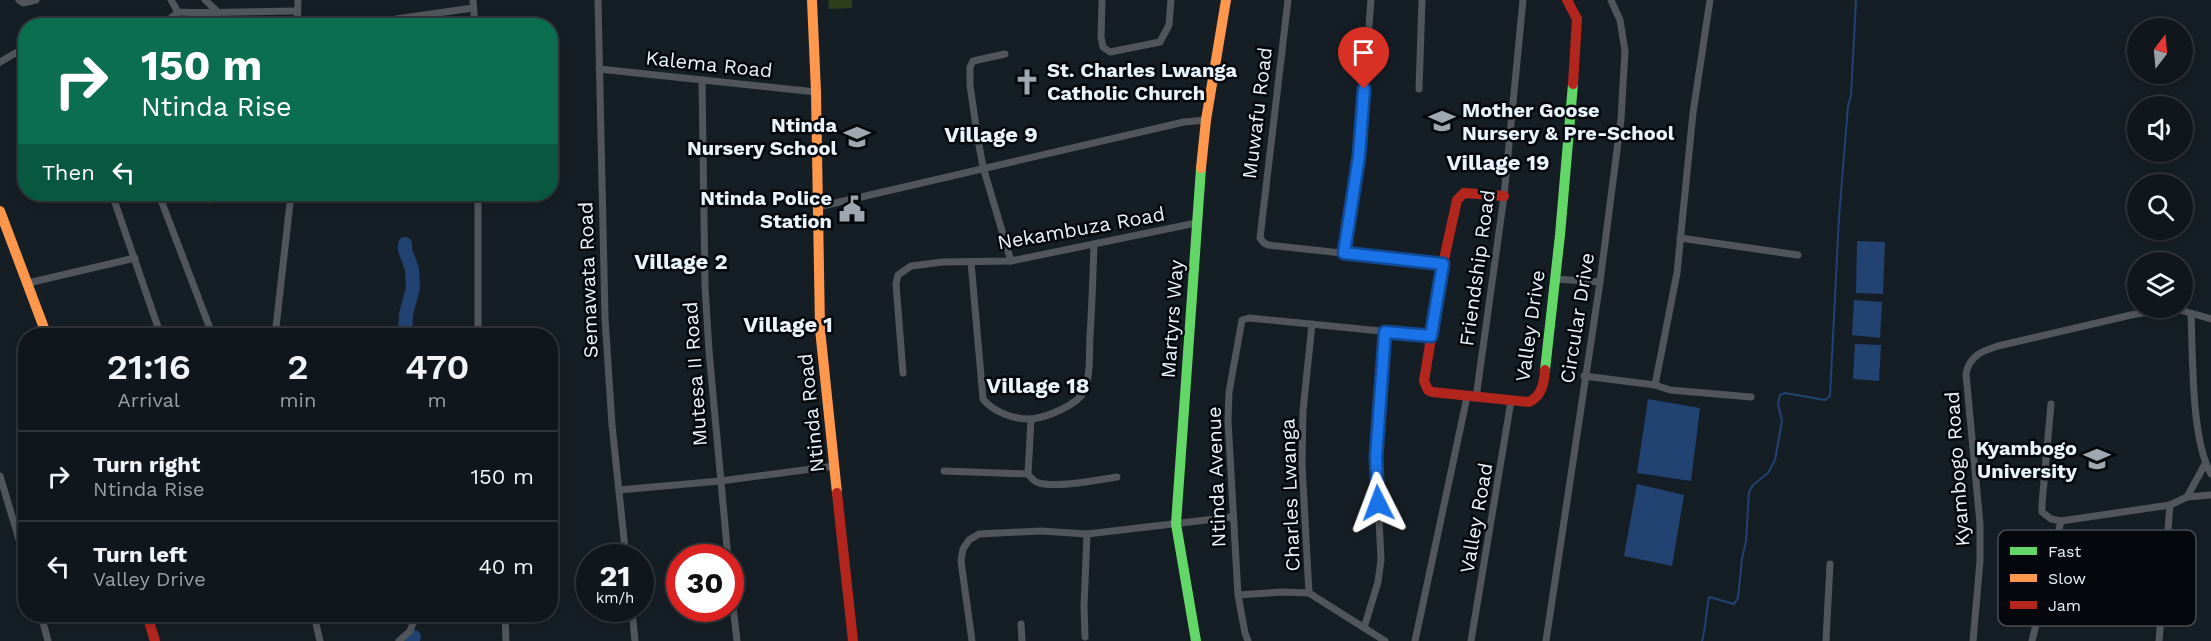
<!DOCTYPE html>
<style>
body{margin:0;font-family:"Work Sans",sans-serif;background:#1e2329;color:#f1f3f6;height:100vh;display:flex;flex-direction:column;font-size:22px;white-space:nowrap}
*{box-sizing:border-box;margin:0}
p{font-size:20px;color:#9c9fa3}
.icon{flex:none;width:33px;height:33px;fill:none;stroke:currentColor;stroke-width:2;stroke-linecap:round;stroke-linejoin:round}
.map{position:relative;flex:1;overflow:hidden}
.side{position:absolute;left:18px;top:328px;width:540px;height:294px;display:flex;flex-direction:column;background:#10161c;border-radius:24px;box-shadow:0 3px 9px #0003,0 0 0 2px #30353b}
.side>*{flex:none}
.banner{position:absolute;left:18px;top:18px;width:540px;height:183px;border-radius:24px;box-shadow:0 3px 9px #0003,0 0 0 2px #30353b;background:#0b6e4f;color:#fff;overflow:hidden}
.needle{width:39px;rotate:16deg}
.fabs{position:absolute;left:2127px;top:18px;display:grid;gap:12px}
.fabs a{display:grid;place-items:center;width:66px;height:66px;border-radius:50%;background:#10161c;box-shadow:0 3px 9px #0003,0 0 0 2px #30353b;font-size:30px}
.speed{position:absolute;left:576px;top:544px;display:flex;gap:12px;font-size:30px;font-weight:700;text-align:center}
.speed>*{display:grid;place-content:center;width:78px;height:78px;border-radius:50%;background:#10161c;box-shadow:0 3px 9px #0003,0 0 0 2px #30353b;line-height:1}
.speed small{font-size:15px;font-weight:400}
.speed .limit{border:9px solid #d22;background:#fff;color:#111}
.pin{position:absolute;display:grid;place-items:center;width:51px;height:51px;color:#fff;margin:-62px -26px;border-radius:50% 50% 50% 0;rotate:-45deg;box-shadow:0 0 6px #0007}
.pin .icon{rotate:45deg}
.me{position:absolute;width:66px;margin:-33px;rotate:357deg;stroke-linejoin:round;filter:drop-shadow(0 0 4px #0008)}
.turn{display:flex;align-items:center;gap:21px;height:126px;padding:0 24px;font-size:27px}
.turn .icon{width:78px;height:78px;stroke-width:2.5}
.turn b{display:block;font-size:42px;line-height:51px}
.then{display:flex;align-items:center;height:57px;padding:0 24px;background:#0003;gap:12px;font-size:22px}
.eta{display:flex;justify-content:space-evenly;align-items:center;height:102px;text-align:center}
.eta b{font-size:36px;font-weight:600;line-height:42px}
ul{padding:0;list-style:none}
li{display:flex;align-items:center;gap:18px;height:90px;padding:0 24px;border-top:2px solid #30353b}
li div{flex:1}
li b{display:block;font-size:22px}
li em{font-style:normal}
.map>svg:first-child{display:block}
.green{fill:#2c3e1a}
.water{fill:#224371}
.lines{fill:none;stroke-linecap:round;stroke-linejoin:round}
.stream{stroke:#224371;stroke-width:2}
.river{stroke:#224371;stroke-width:14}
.street{stroke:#50565b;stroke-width:7}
.fast{stroke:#63d668;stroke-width:10}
.slow{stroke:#ff974d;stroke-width:10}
.jam{stroke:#b3261e;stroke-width:10}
.route-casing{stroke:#114b97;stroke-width:15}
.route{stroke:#1a73e8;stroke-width:10}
.labels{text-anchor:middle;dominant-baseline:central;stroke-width:5;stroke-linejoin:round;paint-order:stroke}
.street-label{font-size:20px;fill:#e9f3fb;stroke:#04080d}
.poi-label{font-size:20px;font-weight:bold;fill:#e9f3fb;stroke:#04080d;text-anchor:end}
.quarter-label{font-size:22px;font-weight:bold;fill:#e9f3fb;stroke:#04080d}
.key{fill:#04080d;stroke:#494e54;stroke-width:1.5}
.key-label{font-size:16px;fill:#e9f3fb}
</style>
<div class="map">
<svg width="2211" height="641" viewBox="0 0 2211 641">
<rect width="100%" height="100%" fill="#161e25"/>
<g class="green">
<path d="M828 0H852V8L829 9Z"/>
<path d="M201 194H224C221 201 217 203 209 204Z"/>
</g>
<g class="water">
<path d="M1857 241 1885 242 1883 294 1856 293Z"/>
<path d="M1854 300 1882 302 1880 338 1852 335Z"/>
<path d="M1855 344 1881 345 1879 381 1853 379Z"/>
<path d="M1648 399 1700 408 1691 481 1637 473Z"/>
<path d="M1637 484 1684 495 1672 566 1624 556Z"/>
</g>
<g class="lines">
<path class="stream" d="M1702 641C1706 626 1706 612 1709 597L1734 604 1738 598 1742 559 1746 541 1749 492 1753 485 1768 473 1775 460 1782 421 1778 404 1780 395 1785 393 1825 400 1830 396 1839 217 1848 106 1851 95 1856 0"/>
<g class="river">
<path d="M405 336 406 314 413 288 412 269 405 250V244"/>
<path d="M412 641 414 637"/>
</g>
<g class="street">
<path d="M19 0 23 3 36 0"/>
<path d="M171 0 178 12C218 14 258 11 298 11"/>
<path d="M205 0 219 13"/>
<path d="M473 0 475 26"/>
<path d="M598 0 605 318 612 425 626 558"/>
<path d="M1102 0 1101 37 1103 47 1110 52 1160 42 1169 25 1171 0"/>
<path d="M1288 0 1260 238 1264 243 1268 245 1443 264"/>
<path d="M396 19 473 8"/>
<path d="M162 26 178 12"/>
<path d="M297 26 298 0"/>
<path d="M1005 54 973 61 970 67V85L977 134 983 167 1011 261"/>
<path d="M0 62 26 47"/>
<path d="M599 69 816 92"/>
<path d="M702 80 705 286 709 351 728 558"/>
<path d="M1419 89 1422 0"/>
<path d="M112 194 161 336"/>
<path d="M478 194V336"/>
<path d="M161 200 211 331 215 336"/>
<path d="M818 207 1184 122 1206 120"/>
<path d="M1680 238 1798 255"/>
<path d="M1344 253 1359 156 1371 0"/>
<path d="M971 262 983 399C993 412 1015 420 1032 419 1047 417 1078 405 1084 391 1091 375 1089 354 1090 336 1092 306 1093 275 1094 244"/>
<path d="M1555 279 1600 282"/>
<path d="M28 283 135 258"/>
<path d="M2191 314C2193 356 2191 440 2211 474"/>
<path d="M237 336 263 331H276"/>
<path d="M275 336 291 194"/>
<path d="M903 373 896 284 898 275 911 266 943 262 1011 261 1196 223"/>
<path d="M1584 376 1655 385 1677 273 1693 113 1710 0"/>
<path d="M1655 385 1670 390 1751 397"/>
<path d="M1476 398 1504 196 1523 0"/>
<path d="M2051 404 2042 504V512L2051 519 2061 521 2170 505 2187 497 2211 495"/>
<path d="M1031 419 1028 474C1031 478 1034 482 1039 483 1058 488 1097 480 1117 477"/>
<path d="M944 471 1028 474"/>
<path d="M0 476 26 563"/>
<path d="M619 490 720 481 835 466"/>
<path d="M2187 497 2205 464"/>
<path d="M730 582 737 641"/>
<path d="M1309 593 1302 464 1303 411 1312 324"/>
<path d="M1238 595 1282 592 1309 593 1385 641"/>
<path d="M632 609 635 641"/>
<path d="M41 615 48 641"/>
<path d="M314 615 320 641"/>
<path d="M505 615 506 641"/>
<path d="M1021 624 1022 641"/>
<path d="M1364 628 1378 582 1381 560 1376 457 1385 332"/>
<path d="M1085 637 1084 606 1087 534"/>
<path d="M399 641 410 631 416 615"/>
<path d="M972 641 961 561 963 549 969 540 979 534 1041 531 1087 534 1232 517"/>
<path d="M1248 641 1245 633 1238 595 1228 421 1229 392 1242 320 1249 318 1431 336"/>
<path d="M1415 641 1467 397"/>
<path d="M1471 641 1511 401"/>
<path d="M1546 641 1600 282 1621 119 1625 51 1620 20 1611 0"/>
<path d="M1826 641 1830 564"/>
<path d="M1973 641 1980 561V524L1966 374C1969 356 1982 351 1998 346L2131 315 2165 309 2180 310 2211 319"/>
<path d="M2032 641 2061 521"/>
<path d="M2159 641 2170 505"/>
</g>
<g class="fast">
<path d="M1545 370 1560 235 1573 84"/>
<path d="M1196 641 1176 524 1201 168"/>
</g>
<g class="slow">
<path d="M812 0 816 92 820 329 837 493"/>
<path d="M1201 168 1206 120 1226 0"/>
<path d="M0 211 47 336"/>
</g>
<g class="jam">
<path d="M1567 0 1577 19 1573 84"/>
<path d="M1504 196 1464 193 1457 200 1443 264 1424 381 1428 390 1432 392 1529 402C1542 396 1544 383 1545 370"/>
<path d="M837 493 853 641"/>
<path d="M147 615 155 641"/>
</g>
</g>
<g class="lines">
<g class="route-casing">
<path id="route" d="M1364 89 1359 156 1344 253 1443 264 1431 336 1385 332 1376 457 1378 503"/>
</g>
<use href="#route" class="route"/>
</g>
<defs>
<g id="church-bare" transform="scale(2.07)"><path d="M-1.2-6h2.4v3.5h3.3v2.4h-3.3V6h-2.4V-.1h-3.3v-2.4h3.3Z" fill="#9fa8b0" stroke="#04080d" stroke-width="2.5" paint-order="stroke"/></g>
<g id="school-bare" transform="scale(2.07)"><path d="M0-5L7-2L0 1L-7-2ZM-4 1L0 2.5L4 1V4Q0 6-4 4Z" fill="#9fa8b0" stroke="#04080d" stroke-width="2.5" paint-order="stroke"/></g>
<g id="civic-bare" transform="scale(2.07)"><path d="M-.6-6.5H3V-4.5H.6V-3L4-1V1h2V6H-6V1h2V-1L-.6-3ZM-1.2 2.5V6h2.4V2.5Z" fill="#9fa8b0" stroke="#04080d" stroke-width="2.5" paint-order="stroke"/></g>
<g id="university-bare" transform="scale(2.07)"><path d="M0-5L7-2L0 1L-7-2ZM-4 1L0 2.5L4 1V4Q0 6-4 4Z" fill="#9fa8b0" stroke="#04080d" stroke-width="2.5" paint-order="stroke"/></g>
</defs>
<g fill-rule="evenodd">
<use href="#church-bare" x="1027" y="82"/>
<use href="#school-bare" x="1442" y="121"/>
<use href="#school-bare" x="857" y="137"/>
<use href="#civic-bare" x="852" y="209"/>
<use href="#university-bare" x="2097" y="459"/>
</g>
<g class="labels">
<g class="street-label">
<text transform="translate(709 64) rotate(6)">Kalema Road</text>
<text transform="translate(1257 113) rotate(-83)">Muwafu Road</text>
<text transform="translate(1081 228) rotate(-10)">Nekambuza Road</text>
<text transform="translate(1477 268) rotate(-82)">Friendship Road</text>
<text transform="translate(588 280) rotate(-92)">Semawata Road</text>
<text transform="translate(1577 318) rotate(-81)">Circular Drive</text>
<text transform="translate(1172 319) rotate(-86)">Martyrs Way</text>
<text transform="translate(1530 326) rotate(-82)">Valley Drive</text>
<text transform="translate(695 374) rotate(-94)">Mutesa II Road</text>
<text transform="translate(811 413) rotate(-96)">Ntinda Road</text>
<text transform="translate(1957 469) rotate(-94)">Kyambogo Road</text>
<text transform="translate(1216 477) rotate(-92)">Ntinda Avenue</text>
<text transform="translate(1290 495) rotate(-92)">Charles Lwanga</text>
<text transform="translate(1476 518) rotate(-80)">Valley Road</text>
</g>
<g class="poi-label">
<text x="1047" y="70" text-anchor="start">St. Charles Lwanga<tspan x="1047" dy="23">Catholic Church</tspan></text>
<text x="1462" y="110" text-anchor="start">Mother Goose<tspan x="1462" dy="23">Nursery &amp; Pre-School</tspan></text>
<text x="837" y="125">Ntinda<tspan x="837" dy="23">Nursery School</tspan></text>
<text x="832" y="198">Ntinda Police<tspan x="832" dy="23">Station</tspan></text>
<text x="2077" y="448">Kyambogo<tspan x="2077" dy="23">University</tspan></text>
</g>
<g class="quarter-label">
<text x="991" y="134">Village 9</text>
<text x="1498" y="162">Village 19</text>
<text x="681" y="261">Village 2</text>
<text x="788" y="324">Village 1</text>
<text x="1038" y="385">Village 18</text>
</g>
</g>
<rect x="1998" y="530" width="198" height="96" rx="9" class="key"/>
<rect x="2010" y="547" width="27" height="8" fill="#63d668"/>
<rect x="2010" y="574" width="27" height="8" fill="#ff974d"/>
<rect x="2010" y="601" width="27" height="8" fill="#b3261e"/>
<g class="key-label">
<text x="2048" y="557">Fast</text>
<text x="2048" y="584">Slow</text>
<text x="2048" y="611">Jam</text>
</g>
</svg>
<div class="fabs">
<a><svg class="needle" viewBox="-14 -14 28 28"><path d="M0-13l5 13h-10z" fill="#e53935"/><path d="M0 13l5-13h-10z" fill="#9c9fa3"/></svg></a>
<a><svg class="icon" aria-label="sound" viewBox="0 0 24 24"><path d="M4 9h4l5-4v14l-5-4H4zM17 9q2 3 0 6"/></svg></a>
<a><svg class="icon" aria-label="search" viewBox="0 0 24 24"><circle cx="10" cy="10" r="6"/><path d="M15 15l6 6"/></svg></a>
<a><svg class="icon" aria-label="layers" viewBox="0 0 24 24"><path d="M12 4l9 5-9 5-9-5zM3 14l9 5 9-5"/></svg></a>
</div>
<div class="speed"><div>21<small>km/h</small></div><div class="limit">30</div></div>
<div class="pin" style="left:1364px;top:89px;background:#d93025"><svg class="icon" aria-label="arrive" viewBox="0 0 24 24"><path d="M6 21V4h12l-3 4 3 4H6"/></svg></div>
<svg class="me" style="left:1378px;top:503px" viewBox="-20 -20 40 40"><path d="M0-17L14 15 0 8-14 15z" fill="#1a73e8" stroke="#fff" stroke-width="4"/></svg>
<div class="banner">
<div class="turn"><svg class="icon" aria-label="right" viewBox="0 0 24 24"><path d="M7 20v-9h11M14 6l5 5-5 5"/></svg><div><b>150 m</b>Ntinda Rise</div></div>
<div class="then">Then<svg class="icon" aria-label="left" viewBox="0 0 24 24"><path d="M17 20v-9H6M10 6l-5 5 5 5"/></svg></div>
</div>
<section class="side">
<div class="eta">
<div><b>21:16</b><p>Arrival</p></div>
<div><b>2</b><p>min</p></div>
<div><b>470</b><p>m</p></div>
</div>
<ul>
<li><svg class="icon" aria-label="right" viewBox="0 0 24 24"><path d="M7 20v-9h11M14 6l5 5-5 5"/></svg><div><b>Turn right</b><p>Ntinda Rise</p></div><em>150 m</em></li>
<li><svg class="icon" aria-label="left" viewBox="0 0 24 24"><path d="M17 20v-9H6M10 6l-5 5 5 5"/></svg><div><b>Turn left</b><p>Valley Drive</p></div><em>40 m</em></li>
</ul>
</section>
</div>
